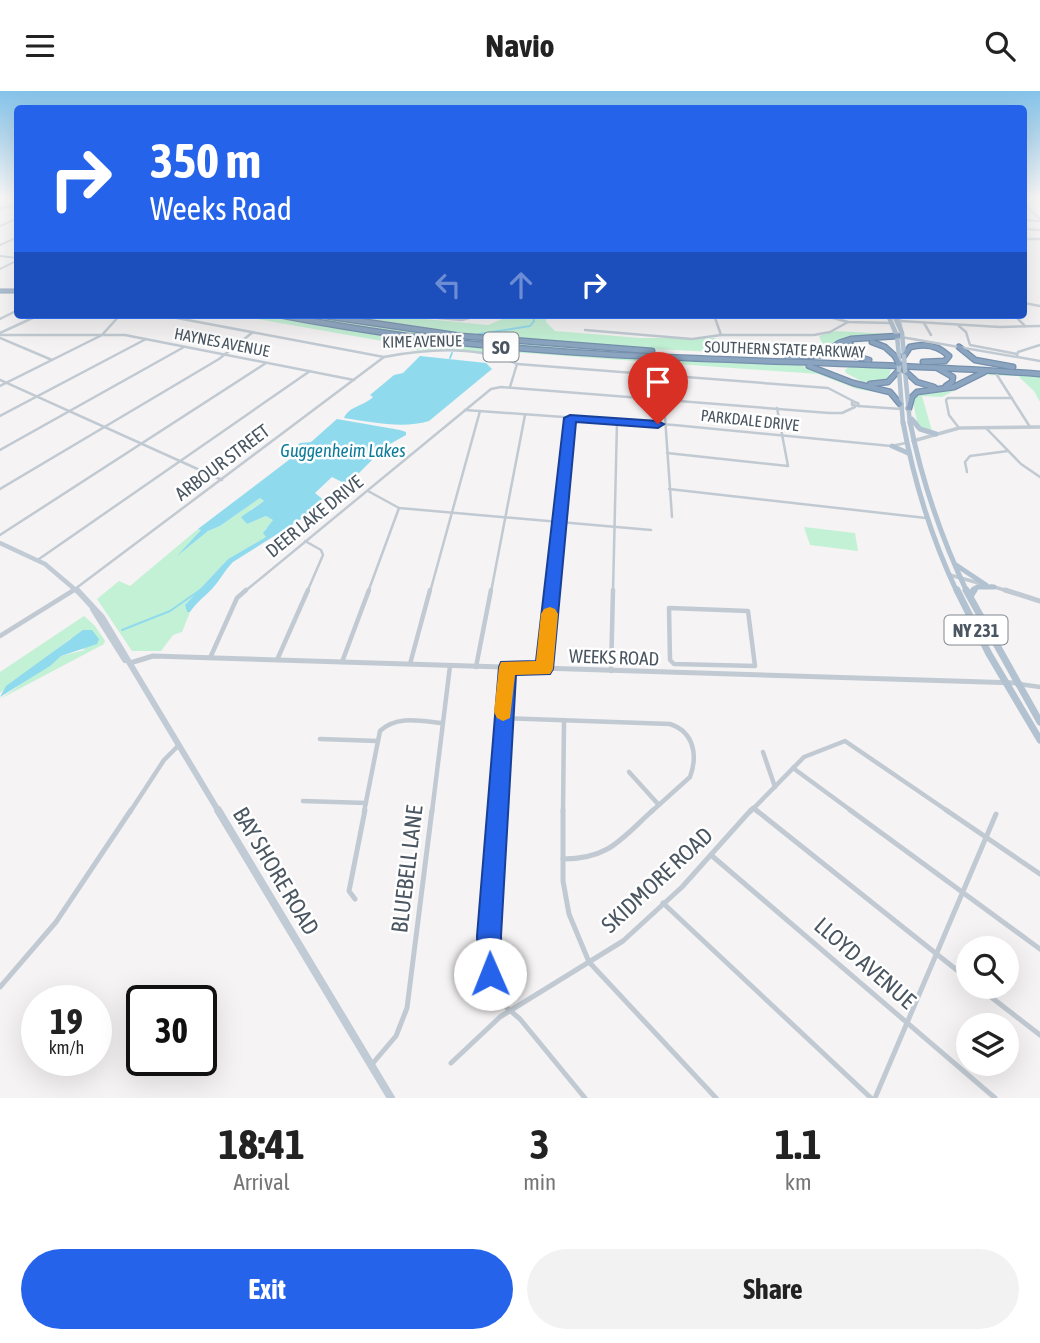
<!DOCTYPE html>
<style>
body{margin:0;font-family:"Asap Condensed",sans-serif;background:#f2f2f2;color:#222;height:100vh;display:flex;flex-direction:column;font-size:26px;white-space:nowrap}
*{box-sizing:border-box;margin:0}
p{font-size:23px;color:#767676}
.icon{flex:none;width:38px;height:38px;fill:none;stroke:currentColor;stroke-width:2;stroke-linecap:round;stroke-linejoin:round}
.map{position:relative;height:1007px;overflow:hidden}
.panel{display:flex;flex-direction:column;background:#fff;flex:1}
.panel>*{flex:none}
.guide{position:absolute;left:14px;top:14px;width:1013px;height:214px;border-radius:7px;box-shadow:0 7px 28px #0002;background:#2563eb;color:#fff;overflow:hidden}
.controls{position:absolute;left:956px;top:845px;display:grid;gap:14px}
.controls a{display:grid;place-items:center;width:63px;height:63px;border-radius:50%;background:#fff;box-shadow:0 7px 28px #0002;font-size:35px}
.speed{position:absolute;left:21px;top:894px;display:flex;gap:14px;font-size:35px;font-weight:700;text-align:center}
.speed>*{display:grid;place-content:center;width:91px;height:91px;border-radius:50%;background:#fff;box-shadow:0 7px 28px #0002;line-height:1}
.speed small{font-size:18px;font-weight:400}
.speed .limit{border:4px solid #111;border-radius:10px;background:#fff;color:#111}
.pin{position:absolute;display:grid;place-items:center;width:60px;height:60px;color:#fff;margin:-72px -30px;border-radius:50% 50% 50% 0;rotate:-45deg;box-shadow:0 0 7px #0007}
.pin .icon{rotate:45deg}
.me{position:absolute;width:77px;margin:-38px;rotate:359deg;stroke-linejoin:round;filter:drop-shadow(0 0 5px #0008)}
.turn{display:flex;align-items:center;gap:24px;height:147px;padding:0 21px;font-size:32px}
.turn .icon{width:91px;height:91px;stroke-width:2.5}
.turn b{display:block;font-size:49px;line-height:60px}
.lanes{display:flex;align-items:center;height:66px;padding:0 21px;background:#0003;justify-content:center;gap:35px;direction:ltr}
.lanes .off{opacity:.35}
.eta{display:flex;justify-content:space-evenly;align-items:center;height:119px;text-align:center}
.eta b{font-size:42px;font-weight:700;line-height:49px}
.button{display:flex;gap:14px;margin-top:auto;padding:14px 21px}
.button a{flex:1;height:80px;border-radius:42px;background:#2563eb;color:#fff;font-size:28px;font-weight:700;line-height:80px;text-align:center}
.button a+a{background:#f2f2f2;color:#222}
header{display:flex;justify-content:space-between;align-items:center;height:91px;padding:0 21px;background:#fff;font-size:32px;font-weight:700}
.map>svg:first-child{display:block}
.green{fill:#c3f1d5}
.water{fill:#90daee}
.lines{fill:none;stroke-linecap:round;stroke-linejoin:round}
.stream{stroke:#90daee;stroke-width:2}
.motorway-far1-casing{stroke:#7690ad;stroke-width:5}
.motorway-casing{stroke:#7690ad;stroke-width:7}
.minor-far3{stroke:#c1cad2;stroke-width:2}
.minor-far2{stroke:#c1cad2;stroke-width:2.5}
.minor-far1{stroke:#c1cad2;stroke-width:4.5}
.minor{stroke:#c1cad2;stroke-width:5}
.tertiary-far2{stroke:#c1cad2;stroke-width:2.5}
.tertiary-far1{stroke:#c1cad2;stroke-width:3.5}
.tertiary{stroke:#c1cad2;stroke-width:5}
.secondary-far3{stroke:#c1cbd6;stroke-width:3.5}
.secondary-far2{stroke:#c1cbd6;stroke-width:4.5}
.secondary-far1{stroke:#c1cbd6;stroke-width:6}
.secondary{stroke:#c1cbd6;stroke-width:8}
.primary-far2{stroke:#b3c2d1;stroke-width:4.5}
.primary-far1{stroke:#b3c2d1;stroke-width:5}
.primary{stroke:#b3c2d1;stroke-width:7}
.motorway-far1{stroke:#8ba5c1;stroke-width:3.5}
.motorway{stroke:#8ba5c1;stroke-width:4.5}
.motorway-bridge-casing{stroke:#7690ad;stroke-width:7;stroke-linecap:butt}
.primary-bridge{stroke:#b3c2d1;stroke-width:4.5}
.motorway-bridge{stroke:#8ba5c1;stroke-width:4.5}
.route{fill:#2563eb;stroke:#184099;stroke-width:2}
.slow{fill:#f59e0b}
.labels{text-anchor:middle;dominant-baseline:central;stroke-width:5;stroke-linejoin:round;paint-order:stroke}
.far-street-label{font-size:16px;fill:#4a5661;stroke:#fff}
.shield{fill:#fff;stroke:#808990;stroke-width:2}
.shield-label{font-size:18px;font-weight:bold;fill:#4a5661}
.far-water-label{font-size:18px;font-style:italic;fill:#0c7c9b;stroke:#fff}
.street-label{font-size:19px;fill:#4a5661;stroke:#fff}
.near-street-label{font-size:23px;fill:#4a5661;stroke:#fff}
</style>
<header><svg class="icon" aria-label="menu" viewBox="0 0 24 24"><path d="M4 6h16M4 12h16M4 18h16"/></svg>Navio<svg class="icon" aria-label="search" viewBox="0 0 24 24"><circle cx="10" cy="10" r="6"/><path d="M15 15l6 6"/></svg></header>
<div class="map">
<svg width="1040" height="1007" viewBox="0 0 1040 1007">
<rect width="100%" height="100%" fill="#f5f3f3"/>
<g class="green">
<path d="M234 224H272L486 256 796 273 893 304 857 298 818 283 524 262 411 259V255Z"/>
<path d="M287 224H312L454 246 659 263 485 253 397 243Z"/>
<path d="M329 224H384L488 234 512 224H560L546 227V231L555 240 640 247H715L721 253 822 252 819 245 836 240 890 243 848 247 827 261 806 265 780 264 610 256 449 242Z"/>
<path d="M850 275H892L888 289 863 291 846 282 845 279Z"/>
<path d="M994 281 1040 285V311L1034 300 1018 285 984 284 942 306 922 305 932 340 918 335 913 311 918 302 948 298 981 282Z"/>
<path d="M260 407 264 410 251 418 247 433 266 425 273 429 272 434 265 438 266 446 228 468 185 514 187 521H190L182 541 173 544 161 560H132L97 508 119 490 130 495 198 438 201 439 185 458 208 440 220 435Z"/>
<path d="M804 436 855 442 858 460 810 454Z"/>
<path d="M84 525 95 535 105 550 104 553 0 608 61 565 85 559 71 547 0 602V581Z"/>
</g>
<g class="water">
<path d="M420 265 486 272 492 278 429 330C403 338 371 331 344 327 349 315 364 315 373 306L370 304 394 284 403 282Z"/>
<path d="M337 328 400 339 406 341V344L372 363V369L356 385 344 392 332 386 315 402 326 411 323 414 233 471C224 480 219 491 211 499 203 507 197 511 190 521H187L185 514 228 468 266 446 263 442 273 429 266 425 247 433 241 426 264 410 260 407 220 435 208 440 177 465 201 439 198 438 298 362 296 355 300 352 311 351Z"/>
<path d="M83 539H92L99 548 97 553 61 565 50 575 0 606 6 595Z"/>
</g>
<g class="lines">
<g class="stream">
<path d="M479 243 530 235 534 230 533 224"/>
<path d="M450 267 452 262"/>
<path d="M122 539 170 520 203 497"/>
</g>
<g class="motorway-far1-casing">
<path id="motorway-far1" d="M0 200H18"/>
</g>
<g class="motorway-casing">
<g id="motorway">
<path d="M279 224C354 238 429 250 505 256 683 272 862 269 1040 283"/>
<path d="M319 224 461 245 652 260"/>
<path d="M872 251 885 256 895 265"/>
<path d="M850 252 843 257 845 262 869 269"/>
<path d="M959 256 975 269 1013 276"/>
<path d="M904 265 910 256C925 252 938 254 949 265L945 270 923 271"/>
<path d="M788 266 822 264 839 252 851 248 897 245"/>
<path d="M809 275 853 292 890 301 900 313"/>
<path d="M939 278 953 286 952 291 946 295"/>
<path d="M905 280 917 291 934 296"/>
<path d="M870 293 888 291 899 279"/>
<path d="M909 317 912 306 917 301 954 296 984 281"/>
</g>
</g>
<g class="minor-far3">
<path d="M1024 113 1040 128"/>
<path d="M0 116 18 117"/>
<path d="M0 119 18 111"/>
<path d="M1024 129 1040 130"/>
<path d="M0 135 18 127"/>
<path d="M1024 138 1040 139"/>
<path d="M0 154 18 146"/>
<path d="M0 165 18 167"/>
<path d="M0 178 18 169"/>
</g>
<g class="minor-far2">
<path d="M1024 212 1040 215"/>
<path d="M161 224 384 266C426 258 478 254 517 273L828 297 855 311"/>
<path d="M404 224 462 229 479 224"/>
<path d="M579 224 826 225 848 231 891 232"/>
<path d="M714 224 721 244"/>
<path d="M1014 224 1025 235"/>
<path d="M900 230 1000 236 1040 235"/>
<path d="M924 232 931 244"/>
<path d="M959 235 966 241 970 254 1017 263"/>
<path d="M585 239 692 248 721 244H814L830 241 848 231"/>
<path d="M0 242 39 224"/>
<path d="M0 244H125L354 289"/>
<path d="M0 247 52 269"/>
<path d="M1017 265 1018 261 1040 254"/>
<path d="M662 283 672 426"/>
<path d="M997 284 1030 336"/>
<path d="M0 289 222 389"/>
<path d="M0 295 102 244 120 224"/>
<path d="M510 296 517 273"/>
<path d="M852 311 858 312 859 315 852 314Z"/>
<path d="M858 315 901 318"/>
<path d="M465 319 674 334 891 355 906 352"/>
<path d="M0 325 146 248"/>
<path d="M985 336 1021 373 1040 386"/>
<path d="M959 337 949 324 946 309 948 307H1012"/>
<path d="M0 359 184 256"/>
<path d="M667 362 788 375 777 317"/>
<path d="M967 381 965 371 970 365 1008 360"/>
<path d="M0 398 219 268 253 241"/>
<path d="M669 398 926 427"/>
<path d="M368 400 399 417 651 439"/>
<path d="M0 444 266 272"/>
<path d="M305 450 321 459 323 464 307 501"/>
<path d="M39 468 310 280"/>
<path d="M71 501 384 266"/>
<path d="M244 501 491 298 501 296 829 322H842L855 316"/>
<path d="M368 501 399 417"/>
<path d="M430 501 480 320"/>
<path d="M491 501 525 324"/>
<path d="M552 501 571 327"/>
<path d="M613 501 617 331"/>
</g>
<g class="minor-far1">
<path d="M669 517 748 520 755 575 674 573 670 569Z"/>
<path d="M0 545 74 499"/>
<path d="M210 567 237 507 246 499"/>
<path d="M277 569 308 499"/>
<path d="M342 571 369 499"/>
<path d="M410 573 430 499"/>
<path d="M476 576 491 499"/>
<path d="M544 577 552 499"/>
<path d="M611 580 613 499"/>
<path d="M1019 593 1040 596"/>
<path d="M503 627 670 633C694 641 698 664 690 686L651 721"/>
<path d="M320 648 378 650"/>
<path d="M763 661 775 696"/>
<path d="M793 677 853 721"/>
<path d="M629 681 658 713"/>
<path d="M303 710 366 712"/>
<path d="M753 717 758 721"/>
<path d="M130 721 164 669 178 655"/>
<path d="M364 721 380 640C397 624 421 630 442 632"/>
<path d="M432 721 450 575"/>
<path d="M497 721 507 576"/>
<path d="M563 721 564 629"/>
<path d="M750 721 804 666 845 650 949 721"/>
</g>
<g class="minor">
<path d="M497 719 489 845 490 883 500 911 520 928 585 1007"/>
<path d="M563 719V790L569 823 589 871 716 1007"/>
<path d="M756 719 968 888"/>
<path d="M850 719 1040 858"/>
<path d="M946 719 1040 783"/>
<path d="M711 764 995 1007"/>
<path d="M563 768C609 768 621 748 653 719"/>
<path d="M355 808 349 800 365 719"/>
<path d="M663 812 871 1007"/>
<path d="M0 896 56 831 131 719"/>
<path d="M978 896 1040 944"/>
<path d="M373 972 396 945 407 917 432 719"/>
<path d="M451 972 500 926 623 850 682 796 751 719"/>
<path d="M875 1007 996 723"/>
</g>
<g class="tertiary-far2">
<path d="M1024 148H1040"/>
<path d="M0 228 18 219"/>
<path d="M901 246 1040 270"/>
</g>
<g class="tertiary-far1">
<path d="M913 350 959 337 1040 336"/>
<path d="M950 484 982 493"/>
<path d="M991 495 1011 501"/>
</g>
<g class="tertiary">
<path d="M1005 499 1040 510"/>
<path d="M130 572 153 565 1017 592"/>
</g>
<path class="secondary-far3" d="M898 224 902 242"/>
<path class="secondary-far2" d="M0 452 45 473 78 501"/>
<g class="secondary-far1">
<path d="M77 499 102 526 219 721"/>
<path d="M93 518 125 569"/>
</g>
<path class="secondary" d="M218 719 391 1007"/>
<g class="primary-far2">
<path d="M888 224 897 245 899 265"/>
<path d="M894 224 902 242 904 265"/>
<path d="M899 279 903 333"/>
<path d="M905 280 910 333"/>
<path d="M912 328 916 333"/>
</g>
<g class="primary-far1">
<path d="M903 331C914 391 931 446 957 501"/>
<path d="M910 331C922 391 941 446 967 501"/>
<path d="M914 331 920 338 936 343"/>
<path d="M892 355 908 362"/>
<path d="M956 474 986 494"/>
<path d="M973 501 977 496H994"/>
</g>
<g class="primary">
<path d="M957 499 989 563 1040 649"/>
<path d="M966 499 1040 631"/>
<path d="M970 505 974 499"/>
</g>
<use href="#motorway-far1" class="motorway-far1"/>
<use href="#motorway" class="motorway"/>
<g class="motorway-bridge-casing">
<path id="motorway-bridge" d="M895 265 899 273"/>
</g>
<g class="primary-bridge">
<path d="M899 265V279"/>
<path d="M904 265 905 280"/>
</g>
<use href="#motorway-bridge" class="motorway-bridge"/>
</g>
<linearGradient id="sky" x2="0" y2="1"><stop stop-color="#85c3ea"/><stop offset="0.43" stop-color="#fafafa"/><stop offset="1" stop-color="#fafafa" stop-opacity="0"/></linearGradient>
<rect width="1040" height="246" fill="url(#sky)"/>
<path class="route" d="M570 324 658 330 664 333 658 337 576 331 553 578 550 583 516 584 501 845 502 883 498 892 490 895 481 892 478 883 477 845 499 576 501 571 536 570 564 327Z"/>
<path class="slow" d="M550 516 555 518 558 523 553 578 550 583 515 584 510 627 503 630 497 627 494 621 499 576 501 571 536 570 541 523 544 518Z"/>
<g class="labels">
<g class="far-street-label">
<text transform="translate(422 250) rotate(-1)">KIME AVENUE</text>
<text transform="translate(222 251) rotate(11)">HAYNES AVENUE</text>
<text transform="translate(785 258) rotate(2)">SOUTHERN STATE PARKWAY</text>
<text transform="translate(750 329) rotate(6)">PARKDALE DRIVE</text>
</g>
<g class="shield">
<rect x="483.5" y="241.5" width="35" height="29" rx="5"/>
<rect x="944.5" y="524.5" width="63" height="29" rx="5"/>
</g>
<g class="shield-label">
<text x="501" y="256">SO</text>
<text x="976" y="539">NY 231</text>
</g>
<g class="far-water-label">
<text x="343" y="359">Guggenheim Lakes</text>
</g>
<g class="street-label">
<text transform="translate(222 371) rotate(-37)">ARBOUR STREET</text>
<text transform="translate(314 425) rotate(-39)">DEER LAKE DRIVE</text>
<text transform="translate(614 566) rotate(2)">WEEKS ROAD</text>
</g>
<g class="near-street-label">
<text transform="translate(407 778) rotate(-83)">BLUEBELL LANE</text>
<text transform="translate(276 780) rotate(59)">BAY SHORE ROAD</text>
<text transform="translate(657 789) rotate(-43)">SKIDMORE ROAD</text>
<text transform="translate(865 872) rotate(41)">LLOYD AVENUE</text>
</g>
</g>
</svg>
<div class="controls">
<a><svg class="icon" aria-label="search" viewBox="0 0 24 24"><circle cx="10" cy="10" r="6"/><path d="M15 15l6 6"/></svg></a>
<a><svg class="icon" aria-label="layers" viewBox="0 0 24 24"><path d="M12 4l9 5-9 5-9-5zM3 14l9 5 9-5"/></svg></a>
</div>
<div class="speed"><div>19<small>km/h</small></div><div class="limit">30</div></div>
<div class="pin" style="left:658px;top:333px;background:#d93025"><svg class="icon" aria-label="arrive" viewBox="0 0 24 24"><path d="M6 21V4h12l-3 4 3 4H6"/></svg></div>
<svg class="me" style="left:490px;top:883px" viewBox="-20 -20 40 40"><circle r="19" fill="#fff"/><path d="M0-13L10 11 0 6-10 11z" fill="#2563eb"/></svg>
<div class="guide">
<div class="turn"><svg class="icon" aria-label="right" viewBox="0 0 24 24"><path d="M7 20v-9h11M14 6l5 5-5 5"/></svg><div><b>350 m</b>Weeks Road</div></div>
<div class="lanes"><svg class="icon off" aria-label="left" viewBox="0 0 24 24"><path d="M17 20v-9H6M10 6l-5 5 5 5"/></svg><svg class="icon off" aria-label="ahead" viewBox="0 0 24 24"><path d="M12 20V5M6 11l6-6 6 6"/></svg><svg class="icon" aria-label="right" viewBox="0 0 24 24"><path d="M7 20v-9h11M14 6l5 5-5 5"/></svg></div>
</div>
</div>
<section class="panel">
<div class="eta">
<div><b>18:41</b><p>Arrival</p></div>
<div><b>3</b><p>min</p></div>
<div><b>1.1</b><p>km</p></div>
</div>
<div class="button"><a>Exit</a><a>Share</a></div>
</section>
